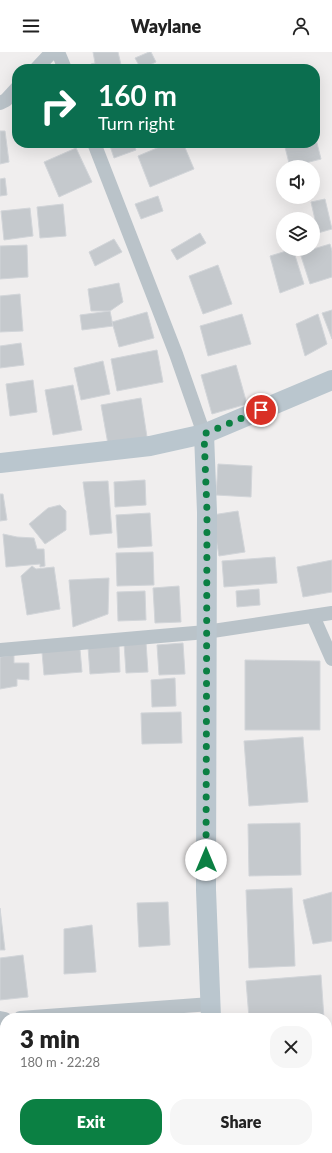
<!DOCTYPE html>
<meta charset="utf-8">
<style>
body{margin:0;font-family:Lato,sans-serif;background:#f6f6f6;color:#222;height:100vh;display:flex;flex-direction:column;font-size:15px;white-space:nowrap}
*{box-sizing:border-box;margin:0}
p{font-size:13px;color:#767676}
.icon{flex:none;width:22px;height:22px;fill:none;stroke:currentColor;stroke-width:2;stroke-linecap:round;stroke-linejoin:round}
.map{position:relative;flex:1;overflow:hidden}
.sheet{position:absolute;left:0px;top:961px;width:332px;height:140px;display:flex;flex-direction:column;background:#fff;border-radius:16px 16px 0 0;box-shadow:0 4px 16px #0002}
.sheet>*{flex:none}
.guide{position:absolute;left:12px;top:12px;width:308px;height:84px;border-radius:16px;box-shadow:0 4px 16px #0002;background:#0b6e4f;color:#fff;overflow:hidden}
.controls{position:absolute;left:276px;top:108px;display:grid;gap:8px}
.controls a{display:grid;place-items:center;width:44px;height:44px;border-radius:50%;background:#fff;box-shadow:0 4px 16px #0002;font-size:20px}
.pin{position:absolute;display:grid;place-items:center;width:34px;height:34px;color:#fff;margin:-17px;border:2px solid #fff;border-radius:50%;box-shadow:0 1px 4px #0007}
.me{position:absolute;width:44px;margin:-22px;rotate:0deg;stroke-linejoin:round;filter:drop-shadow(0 0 3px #0008)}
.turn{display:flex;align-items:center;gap:14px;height:84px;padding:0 20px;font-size:18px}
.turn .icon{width:52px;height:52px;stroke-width:2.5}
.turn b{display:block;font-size:28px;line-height:34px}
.round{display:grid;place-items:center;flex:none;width:42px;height:42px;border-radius:16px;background:#f6f6f6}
.head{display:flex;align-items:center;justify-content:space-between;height:68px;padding:0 20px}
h1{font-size:24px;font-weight:800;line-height:30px}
.button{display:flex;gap:8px;margin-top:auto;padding:8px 20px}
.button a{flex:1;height:46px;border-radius:16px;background:#0b8043;color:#fff;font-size:16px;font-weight:800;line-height:46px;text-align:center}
.button a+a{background:#f6f6f6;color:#222}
header{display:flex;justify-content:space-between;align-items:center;height:52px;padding:0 20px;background:#fff;font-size:18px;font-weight:800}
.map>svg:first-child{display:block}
.building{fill:#c5c9cd;stroke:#d2d5d9}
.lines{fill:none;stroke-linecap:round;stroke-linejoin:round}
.street{stroke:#bac3c9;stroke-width:14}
.secondary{stroke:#bac6ce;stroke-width:20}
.route{stroke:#0b8043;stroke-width:7;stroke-dasharray:0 12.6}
</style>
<header><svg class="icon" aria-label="menu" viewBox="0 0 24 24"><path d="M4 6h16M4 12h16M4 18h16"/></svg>Waylane<svg class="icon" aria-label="person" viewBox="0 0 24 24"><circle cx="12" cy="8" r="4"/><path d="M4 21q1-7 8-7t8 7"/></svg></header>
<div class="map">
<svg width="332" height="1101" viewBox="0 0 332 1101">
<rect width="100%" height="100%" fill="#f0eeee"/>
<g class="building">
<path d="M93 0H118L122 17H92L91 12 95 11Z"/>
<path d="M149 0H151L156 10 141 17 135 6Z"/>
<path d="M0 79H5L9 110 0 112Z"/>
<path d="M315 83 321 107 290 115 284 91H315Z"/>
<path d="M109 91H133L136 98 114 106Z"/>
<path d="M169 91H183L194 117 150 135 138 104Z"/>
<path d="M76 96 92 130 59 145 44 110Z"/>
<path d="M5 126 7 143 0 144V127Z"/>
<path d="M158 144 163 159 141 167 135 152Z"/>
<path d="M325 147 332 177 318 181 311 150Z"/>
<path d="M63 152 66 184 40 186 37 155Z"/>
<path d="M30 156 33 184 4 188 1 159Z"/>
<path d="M200 181 206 191 177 208 171 198Z"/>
<path d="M114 187 122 200 95 214 89 200Z"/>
<path d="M330 192 332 199V225L310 232 300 201Z"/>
<path d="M27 193 28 225 0 227V194Z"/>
<path d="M293 197 304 232 280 241 270 204Z"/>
<path d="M218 213 232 252 203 262 189 224Z"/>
<path d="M119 231 123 250 110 259H91L88 237Z"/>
<path d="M20 242 23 279 0 280V244Z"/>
<path d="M332 258V287L322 261Z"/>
<path d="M110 259 113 274 82 278 80 263Z"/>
<path d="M147 260 154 286 119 295 112 270Z"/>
<path d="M242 262 251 292 208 304 200 274Z"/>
<path d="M318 262 327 292 305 304 296 272Z"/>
<path d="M21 291 24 313 0 316V294Z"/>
<path d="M157 298 163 330 117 339 111 307Z"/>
<path d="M103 309 110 342 81 348 74 316Z"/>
<path d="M236 313 247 352 212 362 201 323Z"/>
<path d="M33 328 37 360 10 364 6 332Z"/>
<path d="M73 333 82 378 53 383 45 338Z"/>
<path d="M141 346 147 385 108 392 101 353Z"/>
<path d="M218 412 252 414 251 445 216 443Z"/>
<path d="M145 428 146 453 115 455 114 430Z"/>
<path d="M108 429 112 481 90 483 83 430Z"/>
<path d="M0 442H3L7 468 0 469Z"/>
<path d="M60 453 66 459V478L45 492 29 472 48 456Z"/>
<path d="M238 459 245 500 219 504 212 463Z"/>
<path d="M150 461 152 494 118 496 116 463Z"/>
<path d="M3 482 17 485 34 486 37 497H44L45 514 40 515V512L6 515Z"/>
<path d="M153 500 154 533 117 534 116 501Z"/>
<path d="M275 505 277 531 224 535 222 509Z"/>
<path d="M332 508V540L303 545 297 515Z"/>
<path d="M32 514 36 517 54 515 60 557 27 563 21 524Z"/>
<path d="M109 526 108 562 73 575 69 528Z"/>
<path d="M179 534 181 570 155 571 153 536Z"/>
<path d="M259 537 260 553 237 555 236 539Z"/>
<path d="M145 539 146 568 118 569 117 540Z"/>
<path d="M146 590 148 620 126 621 124 591Z"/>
<path d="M183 591 185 622 159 623 157 593Z"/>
<path d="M119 593 120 620 90 622 88 595Z"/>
<path d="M80 597 82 620 44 623 42 600Z"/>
<path d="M14 603V611H29V628L17 627V634L0 637V605Z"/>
<path d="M245 608 320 609V678H245Z"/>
<path d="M175 626 176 654 152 655 151 628Z"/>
<path d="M181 660 182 691 142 692 141 661Z"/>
<path d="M303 685 308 750 249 754 244 689Z"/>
<path d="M300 771 301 823 249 824 248 772Z"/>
<path d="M292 836 295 914 249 916 246 838Z"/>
<path d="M332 840V889L313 892 303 848Z"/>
<path d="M168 850 170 893 139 895 137 851Z"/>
<path d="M0 856 5 898H0Z"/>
<path d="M92 873 96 920 64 922V877Z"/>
<path d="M23 903 28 945 0 948V906Z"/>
<path d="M321 923 324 966H249L246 929Z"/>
<path d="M332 1046V1101H256L255 1096H327V1048Z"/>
<path d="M111 1096H140L141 1101H112Z"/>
<path d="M151 1096H186V1101H152Z"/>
</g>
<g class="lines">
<g class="street">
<path d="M58 0 65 17"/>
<path d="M36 17 52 0"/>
<path d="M0 51 6 48 17 36"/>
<path d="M94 91 176 302 204 382"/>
<path d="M313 564 332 607"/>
<path d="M0 598 206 580 332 561"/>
<path d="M0 966 5 967"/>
<path d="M20 966 211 952"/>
</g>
<g class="secondary">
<path d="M204 382 207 460 206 838 211 966"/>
<path d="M0 411 150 394 204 382 332 328"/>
<path d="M219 1096V1101"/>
</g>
</g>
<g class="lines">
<path class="route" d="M206 808 207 460 204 382 261 358"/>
</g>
</svg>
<div class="controls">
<a><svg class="icon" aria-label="sound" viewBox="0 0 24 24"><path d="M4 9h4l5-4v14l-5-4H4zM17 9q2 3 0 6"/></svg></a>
<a><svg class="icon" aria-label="layers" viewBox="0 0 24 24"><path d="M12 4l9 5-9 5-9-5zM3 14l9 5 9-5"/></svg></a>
</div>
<div class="pin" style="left:261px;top:358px;background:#d93025"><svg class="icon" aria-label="arrive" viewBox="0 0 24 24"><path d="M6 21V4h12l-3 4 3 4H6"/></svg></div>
<svg class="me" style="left:206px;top:808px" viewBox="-20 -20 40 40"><circle r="19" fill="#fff"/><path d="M0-13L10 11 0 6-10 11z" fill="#0b8043"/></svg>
<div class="guide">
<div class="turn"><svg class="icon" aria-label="right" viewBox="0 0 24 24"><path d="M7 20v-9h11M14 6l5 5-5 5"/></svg><div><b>160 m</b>Turn right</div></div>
</div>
<section class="sheet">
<div class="head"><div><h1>3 min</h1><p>180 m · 22:28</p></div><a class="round"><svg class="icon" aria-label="close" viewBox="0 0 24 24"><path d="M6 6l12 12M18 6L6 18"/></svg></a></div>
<div class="button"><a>Exit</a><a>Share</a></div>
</section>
</div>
